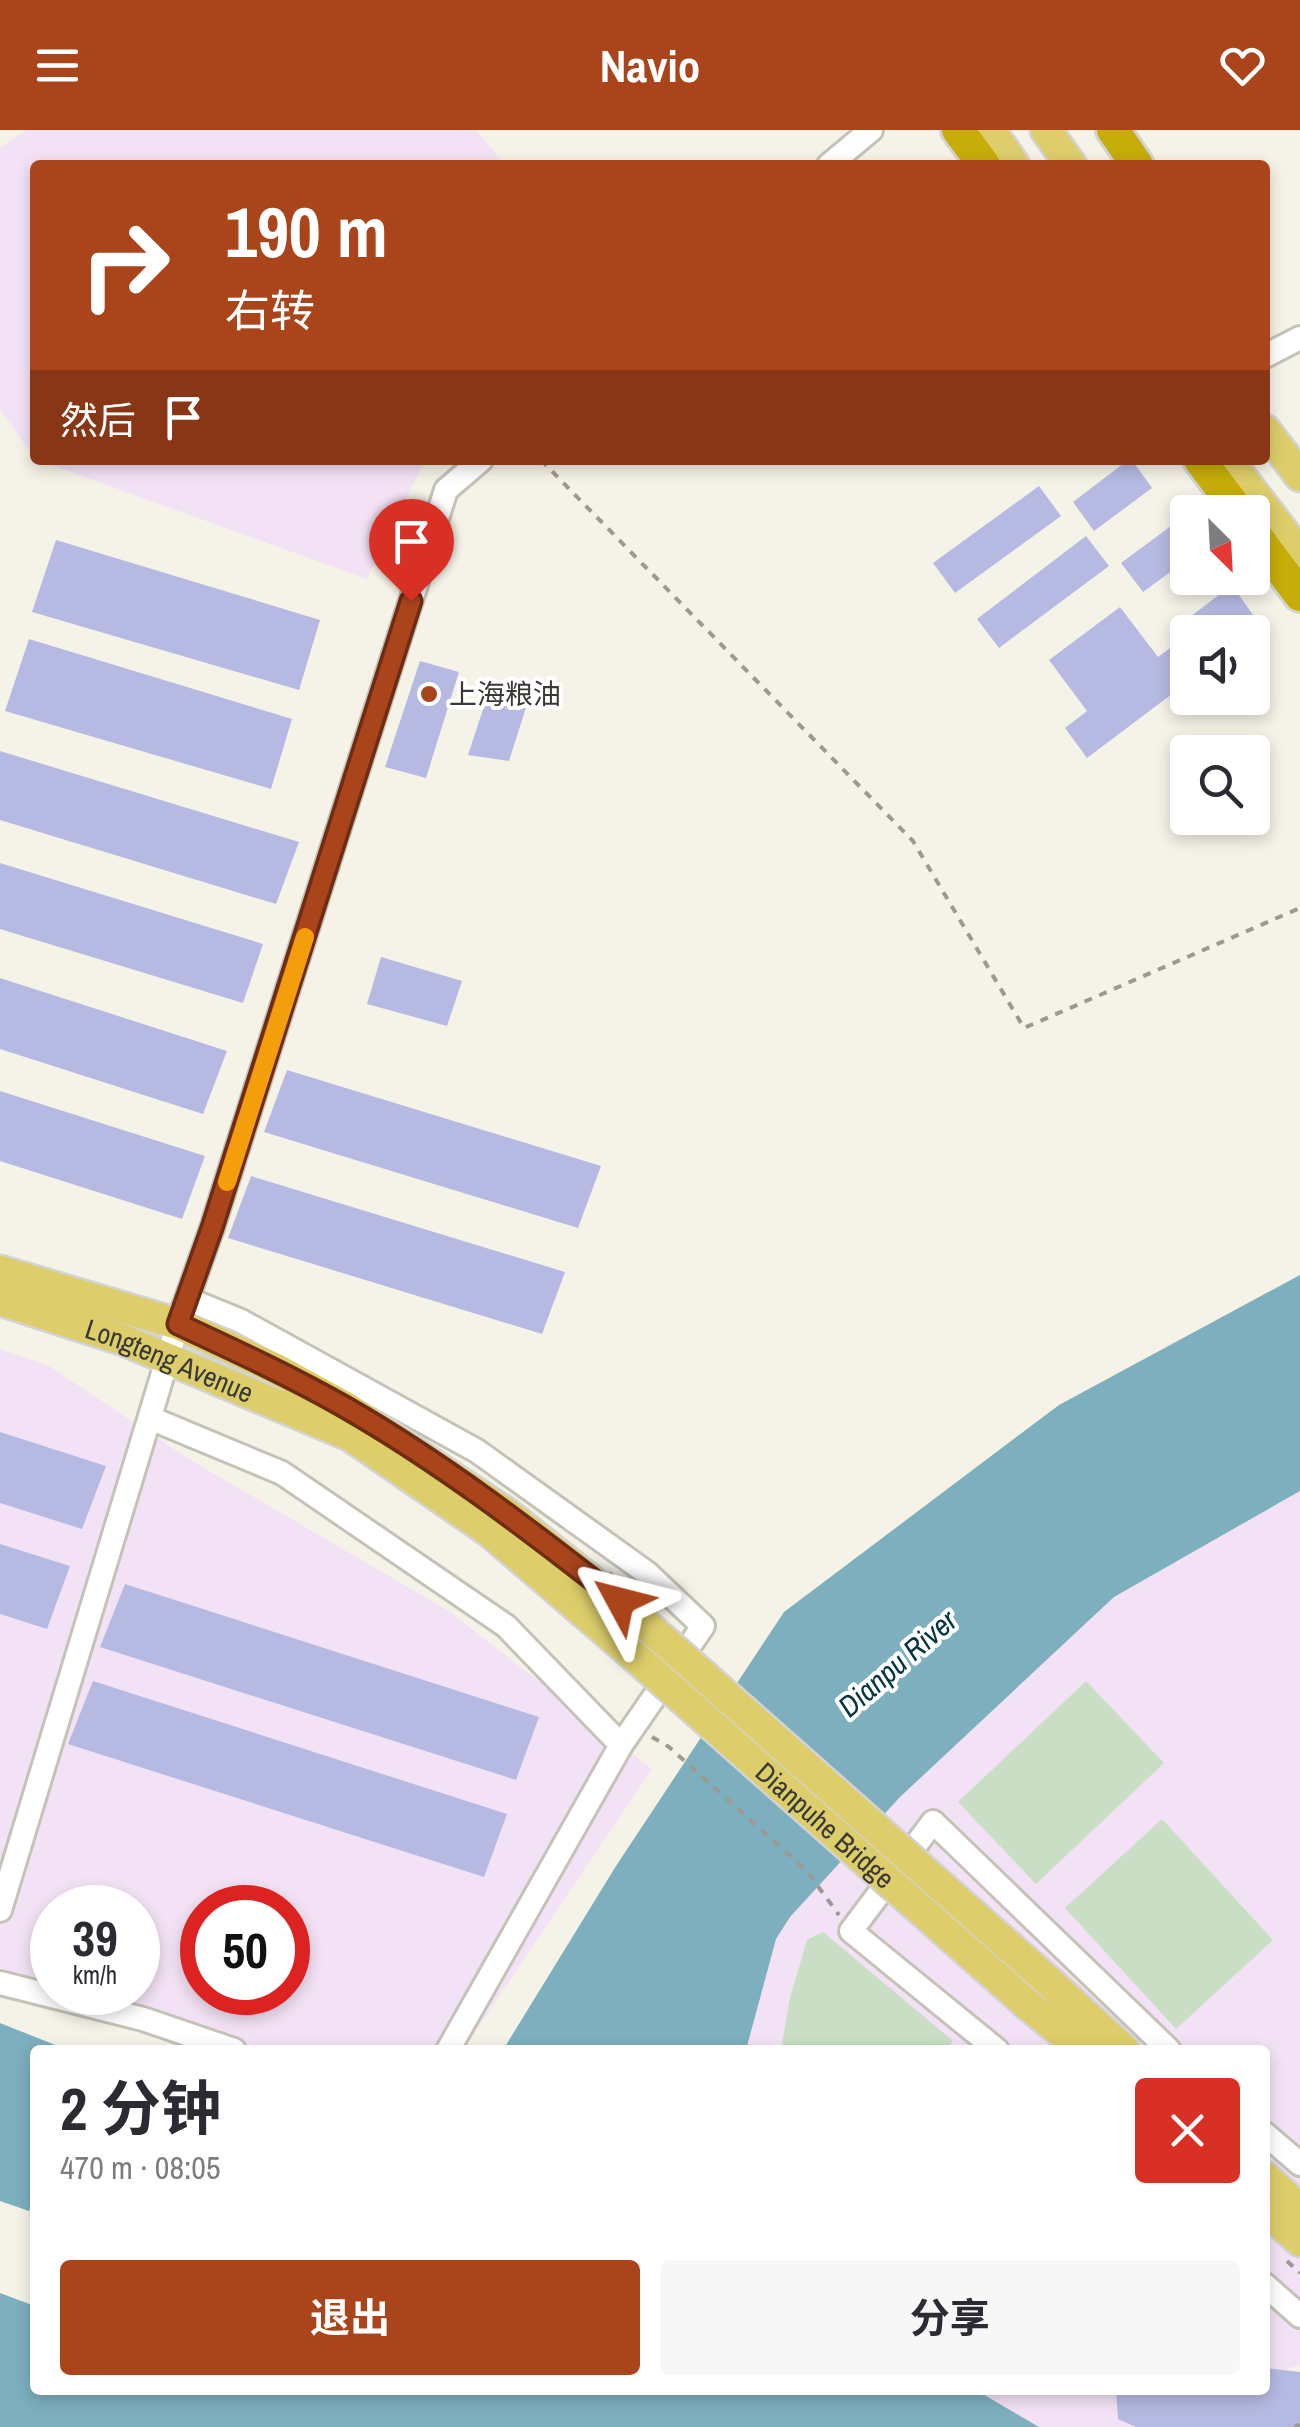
<!DOCTYPE html>
<html lang="zh">
<meta charset="utf-8">
<style>
body{margin:0;font-family:"Archivo Narrow","Noto Sans SC",sans-serif;background:#f7f7f7;color:#2b2b33;height:100vh;display:flex;flex-direction:column;font-size:38px;white-space:nowrap}
*{box-sizing:border-box;margin:0}
p{font-size:32px;color:#7c7c81}
.icon{flex:none;width:55px;height:55px;fill:none;stroke:currentColor;stroke-width:2;stroke-linecap:round;stroke-linejoin:round}
.map{position:relative;flex:1;overflow:hidden}
.drawer{position:absolute;left:30px;top:1915px;width:1240px;height:350px;display:flex;flex-direction:column;background:#fff;border-radius:10px;box-shadow:0 5px 15px #0003}
.drawer>*{flex:none}
.top-card{position:absolute;left:30px;top:30px;width:1240px;height:305px;border-radius:10px;box-shadow:0 5px 15px #0003;background:#aa441b;color:#fff;overflow:hidden}
.needle{width:65px;rotate:156deg}
.fabs{position:absolute;left:1170px;top:365px;display:grid;gap:20px}
.fabs a{display:grid;place-items:center;width:100px;height:100px;border-radius:10px;background:#fff;box-shadow:0 5px 15px #0003;font-size:50px}
.speed{position:absolute;left:30px;top:1755px;display:flex;gap:20px;font-size:50px;font-weight:700;text-align:center}
.speed>*{display:grid;place-content:center;width:130px;height:130px;border-radius:50%;background:#fff;box-shadow:0 5px 15px #0003;line-height:1}
.speed small{font-size:25px;font-weight:400}
.speed .limit{border:15px solid #d22;background:#fff;color:#111}
.pin{position:absolute;display:grid;place-items:center;width:85px;height:85px;color:#fff;margin:-102px -42px;border-radius:50% 50% 50% 0;rotate:-45deg;box-shadow:0 0 10px #0007}
.pin .icon{rotate:45deg}
.me{position:absolute;width:110px;margin:-55px;rotate:308deg;stroke-linejoin:round;filter:drop-shadow(0 0 8px #0008)}
.turn{display:flex;align-items:center;gap:35px;height:210px;padding:0 30px;font-size:45px}
.turn .icon{width:130px;height:130px;stroke-width:2.5}
.turn b{display:block;font-size:70px;line-height:85px}
.then{display:flex;align-items:center;height:95px;padding:0 30px;background:#0003;gap:20px;font-size:38px}
.round{display:grid;place-items:center;flex:none;width:105px;height:105px;border-radius:10px;background:#f7f7f7}
.summary{display:flex;align-items:center;justify-content:space-between;height:170px;padding:0 30px}
h1{font-size:60px;font-weight:700;line-height:75px}
.cta{display:flex;gap:20px;margin-top:auto;padding:20px 30px}
.cta a{flex:1;height:115px;border-radius:10px;background:#aa441b;color:#fff;font-size:40px;font-weight:700;line-height:115px;text-align:center}
.cta a+a{background:#f7f7f7;color:#2b2b33}
header{display:flex;justify-content:space-between;align-items:center;height:130px;padding:0 30px;background:#aa441b;color:#fff;font-size:45px;font-weight:700}
.map>svg:first-child{display:block}
.industrial{fill:#f3e2f5;fill-rule:evenodd}
.green{fill:#c9dec5}
.water{fill:#7dafbe}
.pier{fill:#f5f3e8}
.building{fill:#b6bae2}
.lines{fill:none;stroke-linecap:round;stroke-linejoin:round}
.minor-casing{stroke:#c5c3b8;stroke-width:28}
.major-casing{stroke:#d4d3d3;stroke-width:35}
.highway-casing{stroke:#d4d3d3;stroke-width:38}
.path{stroke:#9b9992;stroke-width:4;stroke-dasharray:8 8;stroke-linecap:butt}
.minor{stroke:#fff;stroke-width:22}
.major{stroke:#ddce6b;stroke-width:30}
.highway{stroke:#c6ad09;stroke-width:32}
.major-bridge-casing{stroke:#d4d3d3;stroke-width:35;stroke-linecap:butt}
.path-bridge{stroke:#9b9992;stroke-width:4;stroke-dasharray:8 8;stroke-linecap:butt}
.major-bridge{stroke:#ddce6b;stroke-width:30}
.route-casing{stroke:#6e2c12;stroke-width:25}
.route{stroke:#aa441b;stroke-width:18}
.slow{stroke:#f59e0b;stroke-width:18}
.poi-dot{fill:#aa441b;stroke:#fff;stroke-width:4}
.labels{text-anchor:middle;dominant-baseline:central;stroke-width:8;stroke-linejoin:round;paint-order:stroke}
.poi-label{font-size:28px;fill:#3a3935;stroke:#fff;text-anchor:start}
.street-label{font-size:28px;fill:#3a3935;stroke:#fff}
.water-label{font-size:30px;font-style:italic;fill:#053642;stroke:#fff}
</style>
<header><svg class="icon" aria-label="menu" viewBox="0 0 24 24"><path d="M4 6h16M4 12h16M4 18h16"/></svg>Navio<svg class="icon" aria-label="heart" viewBox="0 0 24 24"><path d="M12 20l-8-8c-3-5 5-10 8-4 3-6 11-1 8 4z"/></svg></header>
<div class="map">
<svg width="1300" height="2297" viewBox="0 0 1300 2297">
<rect width="100%" height="100%" fill="#f5f3e8"/>
<g class="industrial">
<path d="M26 0H476L505 35H35V329L0 279V18Z"/>
<path d="M37 330H430L421 338 367 449Z"/>
<path d="M0 1219 49 1236 189 1329 447 1480 652 1639 463 1920H185L55 1863 138 1862V1778H52V1862L0 1838ZM202 1778H288V1862H202Z"/>
<path d="M1300 1361V2235L1287 2239 1240 2297H1039L976 2260H1265V1920H746L748 1903 776 1809 790 1787 900 1667 1114 1467Z"/>
</g>
<g class="green">
<path d="M1086 1551 1164 1633 1036 1754 958 1672Z"/>
<path d="M1162 1689 1273 1810 1176 1899 1065 1778Z"/>
<path d="M823 1802 953 1911 946 1920H781L790 1868 807 1810Z"/>
</g>
<g class="water">
<path d="M1300 1145V1361L1114 1467 900 1667 790 1787 776 1809 746 1920H503L616 1736 784 1482 1059 1275Z"/>
<path d="M0 1893 68 1920H35V2260H976L1039 2297H0Z"/>
</g>
<path class="pier" d="M35 2063V2176L0 2163V2071L29 2081Z"/>
<g class="building">
<path d="M1128 330H1132L1152 358 1094 401 1073 372Z"/>
<path d="M1039 356 1061 386 955 463 933 433Z"/>
<path d="M1179 390 1188 401V429L1143 462 1121 433Z"/>
<path d="M1086 406 1109 436 999 518 977 489Z"/>
<path d="M56 410 320 490 299 560 32 482Z"/>
<path d="M1232 455 1253 485 1230 502H1170Z"/>
<path d="M1120 477 1158 527 1188 505V552L1087 628 1065 598 1087 581 1049 530Z"/>
<path d="M29 509 292 589 271 659 5 581Z"/>
<path d="M420 531 459 542 426 648 385 637Z"/>
<path d="M492 552 530 565 509 631 468 625Z"/>
<path d="M0 621 299 712 276 774 0 690Z"/>
<path d="M0 733 263 814 243 873 0 799Z"/>
<path d="M381 827 462 851 447 896 367 874Z"/>
<path d="M0 848 227 921 203 984 0 919Z"/>
<path d="M287 940 601 1036 578 1098 264 1002Z"/>
<path d="M0 961 205 1026 182 1089 0 1031Z"/>
<path d="M251 1046 565 1142 542 1204 228 1108Z"/>
<path d="M0 1302 106 1336 82 1399 0 1373Z"/>
<path d="M0 1414 70 1436 47 1499 0 1484Z"/>
<path d="M125 1454 539 1587 516 1650 100 1517Z"/>
<path d="M93 1551 507 1684 484 1747 68 1614Z"/>
<path d="M1265 2238 1300 2242V2297H1136L1118 2289 1116 2260H1265Z"/>
</g>
<g class="lines">
<g class="minor-casing">
<g id="minor">
<path d="M829 35 871 0"/>
<path d="M1265 226 1300 208"/>
<path d="M187 1169 241 1191 477 1321 647 1443 703 1496 621 1615"/>
<path d="M150 1288 282 1343 506 1496 621 1615 448 1920"/>
<path d="M0 1780 178 1194 212 1098 446 360 481 330"/>
<path d="M0 1853 143 1889 234 1920"/>
<path d="M997 1920 851 1801 933 1692 1169 1920"/>
<path d="M1265 2004 1300 2034"/>
<path d="M1265 2155 1300 2186"/>
</g>
</g>
<g class="major-casing">
<g id="major">
<path d="M990 0 1014 35"/>
<path d="M1046 0 1071 35"/>
<path d="M1265 300 1300 346"/>
<path d="M1228 330 1300 424"/>
<path d="M0 1141 178 1194 276 1239 347 1278 506 1383 643 1492"/>
<path id="s1" d="M0 1170 121 1209 351 1306 489 1401 623 1516"/>
<path d="M1047 1850 1124 1920"/>
<path d="M1027 1874 1083 1920"/>
<path d="M1265 2047 1300 2079"/>
<path d="M1265 2079 1300 2111"/>
</g>
</g>
<g class="highway-casing">
<g id="highway">
<path d="M958 0 984 35"/>
<path d="M1113 0 1137 35"/>
<path d="M1200 330 1239 382"/>
<path d="M1252 401 1300 465"/>
</g>
</g>
<g class="path">
<path d="M541 330 913 711 1024 898 1300 778"/>
<path d="M652 1607 669 1617 806 1740 839 1785"/>
<path d="M1287 2131 1300 2143"/>
<path d="M1294 2297 1300 2295"/>
</g>
<use href="#minor" class="minor"/>
<use href="#major" class="major"/>
<use href="#highway" class="highway"/>
<g class="major-bridge-casing">
<g id="major-bridge">
<path d="M643 1492 1047 1850"/>
<path id="s2" d="M623 1516 1027 1874"/>
</g>
</g>
<path class="path-bridge" d="M609 1443 638 1467"/>
<use href="#major-bridge" class="major-bridge"/>
</g>
<g class="lines">
<g class="route-casing">
<path id="route" d="M411 471 212 1098 178 1194C234 1220 290 1246 343 1276 441 1332 532 1402 620 1471"/>
</g>
<use href="#route" class="route"/>
<path class="slow" d="M227 1052 305 807"/>
</g>
<circle class="poi-dot" cx="429" cy="564" r="10"/>
<g class="labels">
<g class="poi-label">
<text x="449" y="564">上海粮油</text>
</g>
<g class="street-label">
<text stroke="none"><textPath href="#s1" startOffset="180">Longteng Avenue</textPath></text>
<text stroke="none"><textPath href="#s2" startOffset="270">Dianpuhe Bridge</textPath></text>
</g>
<g class="water-label">
<text transform="translate(897 1533) rotate(-41)">Dianpu River</text>
</g>
</g>
</svg>
<div class="fabs">
<a><svg class="needle" viewBox="-14 -14 28 28"><path d="M0-13l5 13h-10z" fill="#e53935"/><path d="M0 13l5-13h-10z" fill="#7c7c81"/></svg></a>
<a><svg class="icon" aria-label="sound" viewBox="0 0 24 24"><path d="M4 9h4l5-4v14l-5-4H4zM17 9q2 3 0 6"/></svg></a>
<a><svg class="icon" aria-label="search" viewBox="0 0 24 24"><circle cx="10" cy="10" r="6"/><path d="M15 15l6 6"/></svg></a>
</div>
<div class="speed"><div>39<small>km/h</small></div><div class="limit">50</div></div>
<div class="pin" style="left:411px;top:471px;background:#d93025"><svg class="icon" aria-label="arrive" viewBox="0 0 24 24"><path d="M6 21V4h12l-3 4 3 4H6"/></svg></div>
<svg class="me" style="left:620px;top:1471px" viewBox="-20 -20 40 40"><path d="M0-17L14 15 0 8-14 15z" fill="#aa441b" stroke="#fff" stroke-width="4"/></svg>
<div class="top-card">
<div class="turn"><svg class="icon" aria-label="right" viewBox="0 0 24 24"><path d="M7 20v-9h11M14 6l5 5-5 5"/></svg><div><b>190 m</b>右转</div></div>
<div class="then">然后<svg class="icon" aria-label="arrive" viewBox="0 0 24 24"><path d="M6 21V4h12l-3 4 3 4H6"/></svg></div>
</div>
<section class="drawer">
<div class="summary"><div><h1>2 分钟</h1><p>470 m · 08:05</p></div><a class="round" style="background:#d93025;color:#fff"><svg class="icon" aria-label="close" viewBox="0 0 24 24"><path d="M6 6l12 12M18 6L6 18"/></svg></a></div>
<div class="cta"><a>退出</a><a>分享</a></div>
</section>
</div>
